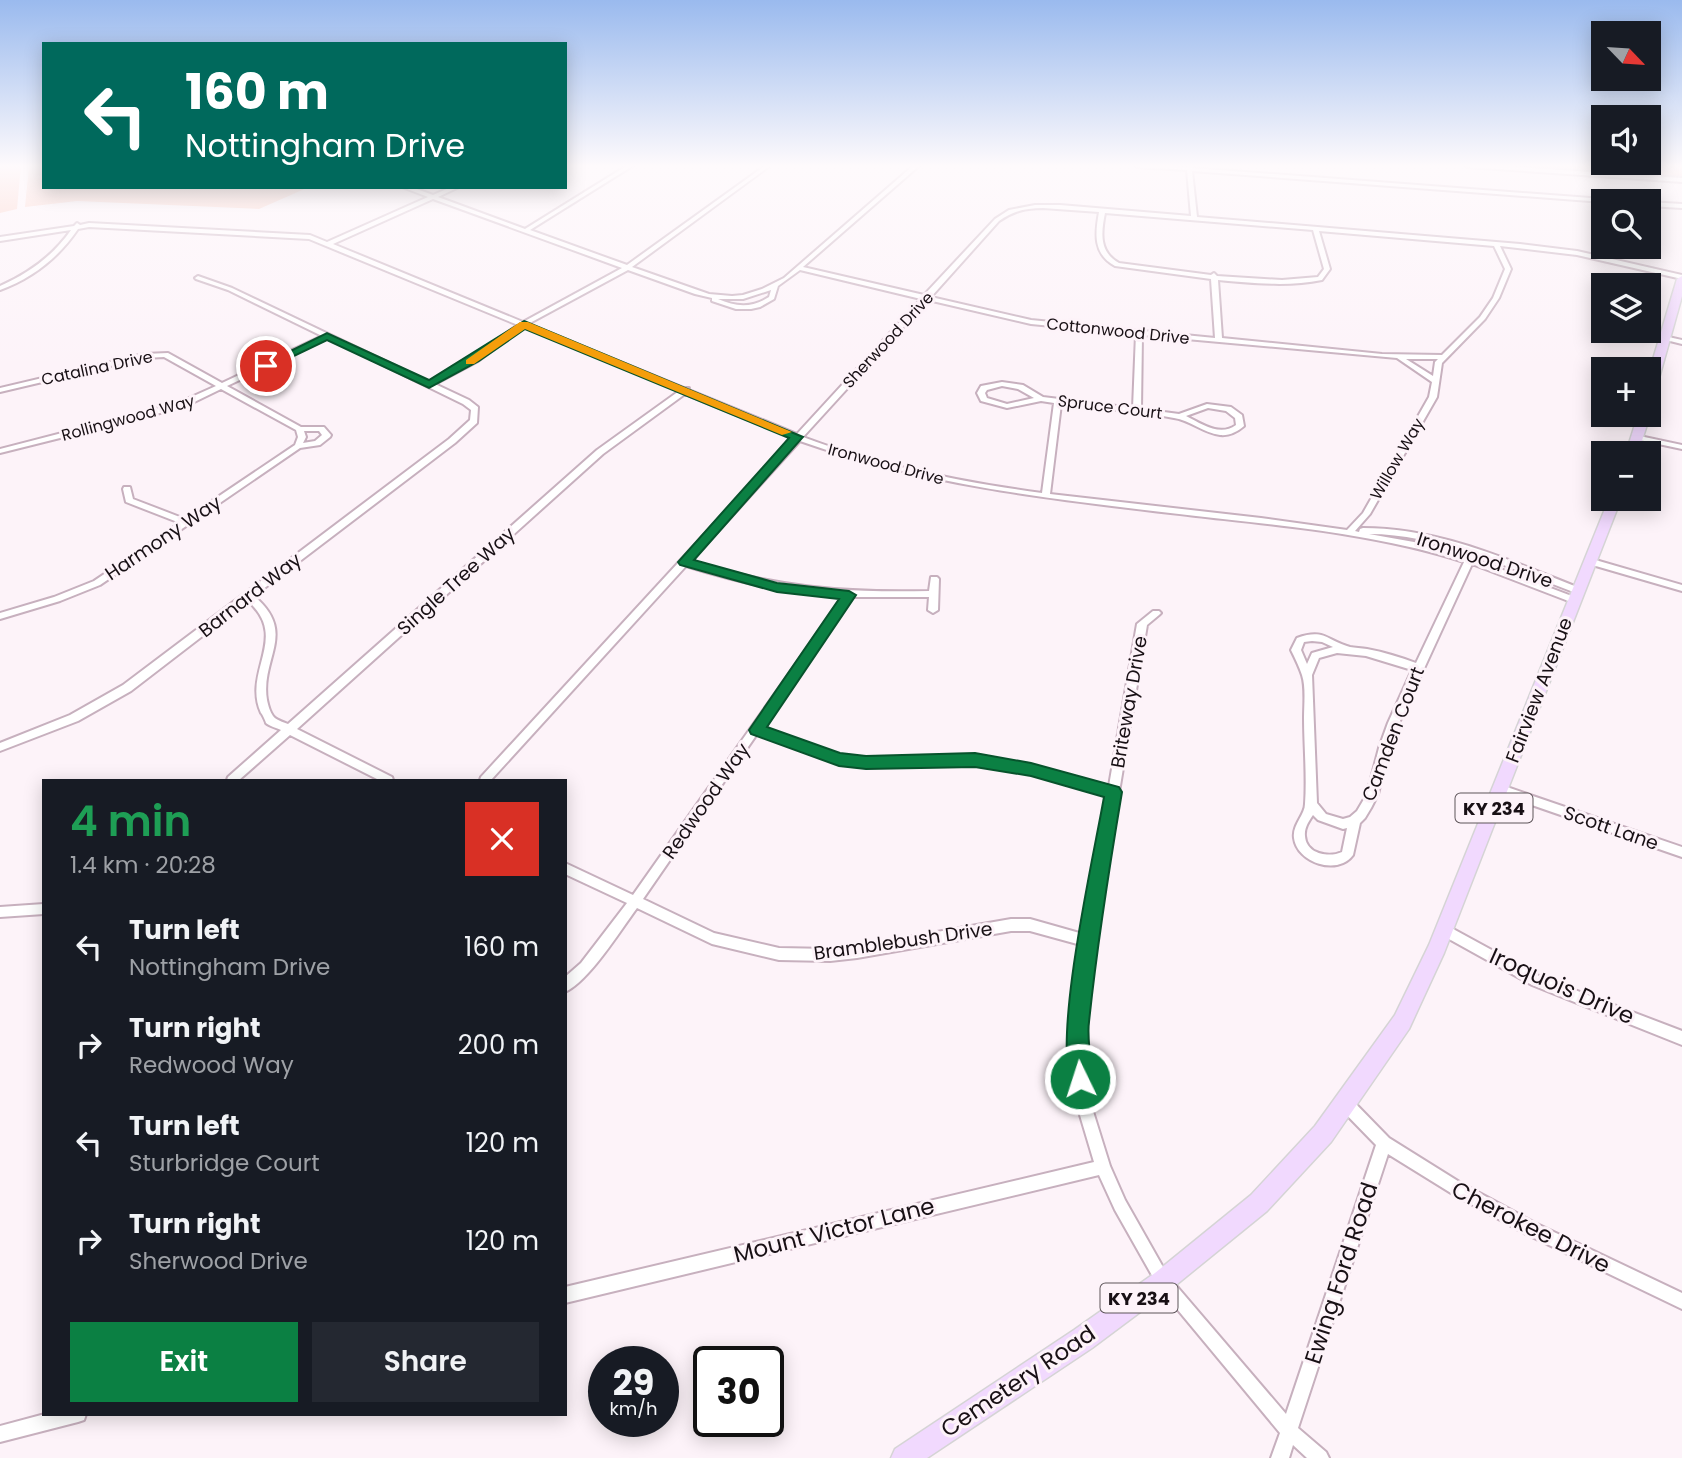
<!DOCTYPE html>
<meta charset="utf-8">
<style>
body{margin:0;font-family:Poppins,sans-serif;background:#242831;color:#f1f3f6;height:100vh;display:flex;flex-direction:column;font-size:26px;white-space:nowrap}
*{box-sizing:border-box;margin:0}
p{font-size:23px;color:#9ea1a6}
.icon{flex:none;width:38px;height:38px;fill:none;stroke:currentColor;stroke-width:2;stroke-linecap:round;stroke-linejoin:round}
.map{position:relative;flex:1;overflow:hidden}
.sheet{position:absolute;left:42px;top:779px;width:525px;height:637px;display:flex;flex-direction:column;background:#171b24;border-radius:0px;box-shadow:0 4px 18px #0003}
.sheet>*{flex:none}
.hud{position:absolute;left:42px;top:42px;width:525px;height:147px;border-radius:0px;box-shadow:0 4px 18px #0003;background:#00695c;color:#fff;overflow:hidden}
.needle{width:46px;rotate:115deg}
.controls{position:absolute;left:1591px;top:21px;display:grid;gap:14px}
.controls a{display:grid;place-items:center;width:70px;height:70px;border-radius:0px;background:#171b24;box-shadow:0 4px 18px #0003;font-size:35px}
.speed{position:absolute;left:588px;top:1346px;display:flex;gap:14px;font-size:35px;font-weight:700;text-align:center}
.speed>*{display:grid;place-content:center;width:91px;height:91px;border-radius:50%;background:#171b24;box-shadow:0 4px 18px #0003;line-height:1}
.speed small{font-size:18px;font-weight:400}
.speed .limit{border:4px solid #111;border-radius:10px;background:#fff;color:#111}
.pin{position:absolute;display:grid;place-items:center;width:60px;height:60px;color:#fff;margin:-30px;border:4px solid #fff;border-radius:50%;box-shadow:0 2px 7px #0007}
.me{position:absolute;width:77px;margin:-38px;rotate:356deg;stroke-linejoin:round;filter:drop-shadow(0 0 5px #0008)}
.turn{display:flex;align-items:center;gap:24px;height:147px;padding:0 28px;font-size:32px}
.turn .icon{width:91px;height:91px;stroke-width:2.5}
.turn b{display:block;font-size:49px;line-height:60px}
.round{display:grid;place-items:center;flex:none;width:74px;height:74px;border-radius:0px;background:#242831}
.head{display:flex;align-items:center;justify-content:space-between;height:119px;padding:0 28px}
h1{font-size:42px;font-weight:600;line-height:52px;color:#1e9e55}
.action{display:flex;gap:14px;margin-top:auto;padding:14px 28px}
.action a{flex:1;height:80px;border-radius:0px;background:#0b8043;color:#fff;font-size:28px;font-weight:600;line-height:80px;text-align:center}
.action a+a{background:#242831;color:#f1f3f6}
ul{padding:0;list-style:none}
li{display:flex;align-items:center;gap:21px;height:98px;padding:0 28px}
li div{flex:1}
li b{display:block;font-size:26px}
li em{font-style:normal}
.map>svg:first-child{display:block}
.green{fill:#fac3b5}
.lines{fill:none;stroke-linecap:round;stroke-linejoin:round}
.street-casing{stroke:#c7b0be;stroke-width:4}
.primary-casing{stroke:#d5d4d5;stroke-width:3}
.street{fill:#fff;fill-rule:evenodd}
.primary{fill:#f1d9fe;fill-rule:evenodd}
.route{fill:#0b8043;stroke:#07532c;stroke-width:2}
.slow{fill:#f59e0b}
.labels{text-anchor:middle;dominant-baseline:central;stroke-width:6;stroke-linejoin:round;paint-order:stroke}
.far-street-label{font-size:16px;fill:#181015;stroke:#fdf3f9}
.shield{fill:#fdf3f9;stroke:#5d5459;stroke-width:2}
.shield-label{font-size:18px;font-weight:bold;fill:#181015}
.street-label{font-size:19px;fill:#181015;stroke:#fdf3f9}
.near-street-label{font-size:23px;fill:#181015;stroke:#fdf3f9}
</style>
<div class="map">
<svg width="1682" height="1458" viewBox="0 0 1682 1458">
<rect width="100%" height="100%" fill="#fdf3f9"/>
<g class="green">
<path d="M0 165H21L17 209 0 213Z"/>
<path d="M29 165H44V187H309L259 209 77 201 25 207Z"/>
<path d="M1487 165H1682V179Z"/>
</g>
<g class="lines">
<g class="street-casing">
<g id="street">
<path d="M628 165H634L530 230 627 265 766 165H771L632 267 709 294 732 296 743 295 762 289 784 278 914 165H920L803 267 924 295 995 219 1009 210 1035 205H1060L1191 216 1187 170 1137 167 1135 165 1187 167V165H1191L1192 168 1617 200 1618 201 1603 202 1192 171 1197 217 1520 244 1577 251 1682 275V279L1577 255 1500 246 1511 269 1499 298 1485 319 1442 363 1437 397 1370 514 1355 531 1359 532 1360 529 1363 528C1440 528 1512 561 1582 589L1584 591 1582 593H1576L1475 554 1474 559 1577 598 1579 600 1574 603 1571 602 1472 564 1399 723 1389 748 1378 794 1371 808 1365 818 1360 823 1353 855C1338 876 1297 863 1294 838 1292 825 1305 815 1305 804 1307 776 1304 746 1304 718 1304 704 1306 687 1302 675 1299 666 1295 658 1291 650L1297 638C1325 628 1327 641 1350 647 1355 648 1361 648 1367 649 1383 652 1400 657 1416 663L1464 562C1378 534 1285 526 1196 516 1059 500 931 487 800 441L691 561C774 587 843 593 929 591L931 577H937L939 579 938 610 933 613 928 610 929 597H852L762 728 839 755 866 758 975 756 1031 766 1109 786 1137 624 1153 611H1159L1161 613 1159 615 1147 625 1094 941 1084 1048 1091 1105 1110 1166 1125 1200 1168 1276 1286 1414 1376 1145 1339 1107 1337 1102 1339 1097 1344 1095 1349 1097 1389 1138 1461 1183 1535 1223 1682 1293V1309L1524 1233 1451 1193 1388 1154 1298 1428 1326 1452 1329 1458H1307L1293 1445 1289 1458H1271L1280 1433 1158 1286 1115 1210 1099 1175 565 1303V1287L1094 1162 1077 1105 1070 1048 1081 945 1030 931H1011L857 958 830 961 779 960 712 944 637 908C620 931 589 981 565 992V977L581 963 627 903 565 874V863L633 895 843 597C789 594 737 582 686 566L491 780H480L481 777 793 438 685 394 603 454 297 729 392 777 393 780H379L290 735 239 780H227L228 777 281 730C277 728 269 726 266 723 266 722 262 713 261 713 242 671 290 638 248 601L131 691 78 721 0 751V743L70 715 123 685 449 439 470 420 471 410 463 404 328 338 227 386 301 427H324L331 435 330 437 320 445 300 448 100 585 60 601 0 619V613L54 597 94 581 180 523 126 502 123 489 124 487H130L133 499 185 519 295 445 298 437 296 430 221 389 184 407 0 453V449L178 403 216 386 164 357 144 358 0 392V388L144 354 168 353 222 383 322 336 228 290 196 279 195 278 198 276 232 288 429 382 472 357 518 325 309 239 89 227 78 229C59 257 33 278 0 290V286C29 273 53 256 71 230L0 241V237L74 226 77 223 80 225 89 223 310 235 327 242 428 197 402 187H411L433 195 451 187H459L438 197 525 229ZM433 199 622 268 523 322 333 244ZM1043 208 1099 212C1095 234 1093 254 1115 266L1211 279 1215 338 1031 320 931 297 999 221C1013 211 1026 208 1043 208ZM1105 213 1313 230 1324 269 1318 277 1282 280 1217 276 1214 273 1211 275 1119 263C1099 252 1101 233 1105 213ZM1319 231 1494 246 1505 269 1493 298 1480 317 1442 355 1382 354 1222 338 1218 280C1252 283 1288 287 1322 280L1330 269ZM628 270 695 294 712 298V301L736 309H751L760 307 774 299 778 286 800 270 921 299 797 434 689 390V388H684L528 324ZM771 290 769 297C752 308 736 307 718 299H743ZM928 300 1031 324 1136 334 1133 408 1043 397 1023 385 1002 382 981 386 977 393 981 401 1007 408 1041 401 1054 403 1042 493C962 482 879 466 803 437ZM524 327 679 391 597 450 288 724C283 722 276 720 273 716 270 712 268 705 267 700 260 658 298 633 254 596L455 443 477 423 478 407 469 400 435 384 478 361ZM1142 335 1397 358 1432 382 1429 397 1363 513 1347 530 1261 518 1050 494 1061 404C1099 408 1137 411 1174 418 1190 420 1203 433 1220 435 1229 436 1237 432 1244 426L1242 415 1231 407 1207 404 1179 414 1141 409ZM1406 359H1438L1435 362 1433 376ZM1002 386 1018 389 1034 398 1007 404 987 398 985 393 987 390ZM1208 408 1226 411 1235 418 1236 425C1220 437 1202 424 1186 416ZM304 431H319L322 435 315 441 303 443 306 437ZM1369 534C1403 534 1435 542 1468 552L1466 556 1414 542ZM1312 641 1322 642 1333 647 1312 653 1307 664 1301 650 1304 642ZM1337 653 1366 656 1412 670 1388 723 1379 748 1367 794 1357 811 1350 817 1343 819 1326 814 1317 803 1312 675 1319 658ZM757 734 839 763 866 766 975 764 1031 774 1107 795 1083 934 1030 919H1011L857 946 830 949 779 948 714 933 643 899ZM1313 815 1318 820 1343 829 1347 828 1342 852C1329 858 1306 854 1305 836 1304 828 1309 821 1313 815Z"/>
<path d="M1465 165H1487L1682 178V182L1468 167Z"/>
<path d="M1648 202 1682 204V208L1648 206Z"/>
<path d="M1664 336 1682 340V344L1662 339V337Z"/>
<path d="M1635 435 1682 445V449L1635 439Z"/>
<path d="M1592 559 1682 585V591L1589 564 1588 562Z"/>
<path d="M1501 785 1682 847V857L1497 793 1495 790 1497 787Z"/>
<path d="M44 904V914L0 917V907Z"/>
<path d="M1444 924 1541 977 1682 1031V1045L1532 985 1440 934 1438 930 1440 926Z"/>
<path d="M45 1414H86L84 1420 78 1422 0 1442V1426Z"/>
</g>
</g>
<g class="primary-casing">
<g id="primary">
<path d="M1682 276V296L1654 396 1648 399V376L1677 279Z"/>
<path d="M1648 413 1650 415 1638 453H1626L1638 415Z"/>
<path d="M1609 499H1621L1444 953 1409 1029 1331 1142 1267 1211 1171 1289 1092 1348 927 1458H891L895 1449 1074 1330 1155 1273 1251 1195 1315 1126 1395 1015 1429 945Z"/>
</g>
</g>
<use href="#street" class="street"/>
<use href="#primary" class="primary"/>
</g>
<linearGradient id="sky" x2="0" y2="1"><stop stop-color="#9abaee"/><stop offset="0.45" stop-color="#fefafc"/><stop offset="1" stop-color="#fefafc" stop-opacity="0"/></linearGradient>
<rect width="1682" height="369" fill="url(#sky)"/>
<path class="route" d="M524 321 803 437 694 560 777 583 849 591 856 595 767 727 840 753 866 756 975 753 1031 763 1119 787 1122 792C1109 869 1097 945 1089 1022 1086 1042 1095 1067 1087 1086L1080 1089 1072 1086C1052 1038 1094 855 1104 797L1031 776 975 767 866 769 839 766 751 734 749 730 839 599 777 592 680 565 678 562 789 438 525 329 479 361 429 388 327 340 269 368 260 366 327 333 429 380Z"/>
<path class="slow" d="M520 322H528L792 432 782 435 525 329 474 364H466V360Z"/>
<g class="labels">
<g class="far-street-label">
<text transform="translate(1118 331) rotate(6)">Cottonwood Drive</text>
<text transform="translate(888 340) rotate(-47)">Sherwood Drive</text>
<text transform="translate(97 368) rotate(-12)">Catalina Drive</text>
<text transform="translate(1110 407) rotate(7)">Spruce Court</text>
<text transform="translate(128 418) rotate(-15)">Rollingwood Way</text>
<text transform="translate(1397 459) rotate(-60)">Willow Way</text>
<text transform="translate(886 464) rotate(15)">Ironwood Drive</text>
</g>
<g class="shield">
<rect x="1455.5" y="793.5" width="77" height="29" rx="5"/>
<rect x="1100.5" y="1283.5" width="77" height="29" rx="5"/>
</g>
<g class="shield-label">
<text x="1494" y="808">KY 234</text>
<text x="1139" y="1298">KY 234</text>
</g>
<g class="street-label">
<text transform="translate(163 538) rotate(-34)">Harmony Way</text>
<text transform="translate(1485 560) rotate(18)">Ironwood Drive</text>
<text transform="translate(456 581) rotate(-42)">Single Tree Way</text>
<text transform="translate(250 595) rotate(-38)">Barnard Way</text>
<text transform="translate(1539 690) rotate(-69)">Fairview Avenue</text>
<text transform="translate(1129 702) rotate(-80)">Briteway Drive</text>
<text transform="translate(1393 734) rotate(-69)">Camden Court</text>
<text transform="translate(706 801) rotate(-55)">Redwood Way</text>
<text transform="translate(1611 828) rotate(19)">Scott Lane</text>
<text transform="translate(903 941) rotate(-8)">Bramblebush Drive</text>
</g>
<g class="near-street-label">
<text transform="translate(1562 986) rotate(24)">Iroquois Drive</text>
<text transform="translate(1531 1227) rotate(27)">Cherokee Drive</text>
<text transform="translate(834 1230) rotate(-14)">Mount Victor Lane</text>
<text transform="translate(1341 1273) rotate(-72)">Ewing Ford Road</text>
<text transform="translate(1018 1381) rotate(-34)">Cemetery Road</text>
</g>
</g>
</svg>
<div class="controls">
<a><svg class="needle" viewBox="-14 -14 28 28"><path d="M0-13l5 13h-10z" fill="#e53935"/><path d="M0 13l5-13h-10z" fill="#9ea1a6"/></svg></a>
<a><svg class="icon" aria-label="sound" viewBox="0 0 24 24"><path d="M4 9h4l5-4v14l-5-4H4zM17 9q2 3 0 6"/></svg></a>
<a><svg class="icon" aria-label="search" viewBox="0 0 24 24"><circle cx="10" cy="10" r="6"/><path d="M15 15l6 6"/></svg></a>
<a><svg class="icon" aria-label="layers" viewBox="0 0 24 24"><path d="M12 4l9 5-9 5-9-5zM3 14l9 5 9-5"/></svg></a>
<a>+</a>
<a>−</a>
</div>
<div class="speed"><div>29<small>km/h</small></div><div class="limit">30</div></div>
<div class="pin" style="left:266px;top:366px;background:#d93025"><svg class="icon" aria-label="arrive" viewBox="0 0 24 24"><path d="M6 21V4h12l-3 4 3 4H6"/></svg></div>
<svg class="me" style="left:1080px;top:1079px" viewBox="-20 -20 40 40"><circle r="17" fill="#0b8043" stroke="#fff" stroke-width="3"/><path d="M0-11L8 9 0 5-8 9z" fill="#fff"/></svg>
<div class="hud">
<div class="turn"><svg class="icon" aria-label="left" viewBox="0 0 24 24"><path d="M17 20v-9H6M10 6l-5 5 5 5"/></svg><div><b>160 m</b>Nottingham Drive</div></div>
</div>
<section class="sheet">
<div class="head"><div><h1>4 min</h1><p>1.4 km · 20:28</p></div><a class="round" style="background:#d93025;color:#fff"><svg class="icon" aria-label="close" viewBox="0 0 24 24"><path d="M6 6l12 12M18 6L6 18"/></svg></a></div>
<ul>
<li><svg class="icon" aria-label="left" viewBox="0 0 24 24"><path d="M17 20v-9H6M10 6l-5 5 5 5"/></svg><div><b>Turn left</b><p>Nottingham Drive</p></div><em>160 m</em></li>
<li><svg class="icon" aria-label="right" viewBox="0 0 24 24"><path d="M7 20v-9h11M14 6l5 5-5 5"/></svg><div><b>Turn right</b><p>Redwood Way</p></div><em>200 m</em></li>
<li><svg class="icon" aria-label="left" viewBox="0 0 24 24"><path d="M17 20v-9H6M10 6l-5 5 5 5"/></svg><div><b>Turn left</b><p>Sturbridge Court</p></div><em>120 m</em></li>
<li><svg class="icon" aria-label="right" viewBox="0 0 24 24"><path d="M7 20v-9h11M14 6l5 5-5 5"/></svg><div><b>Turn right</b><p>Sherwood Drive</p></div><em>120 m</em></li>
</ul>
<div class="action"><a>Exit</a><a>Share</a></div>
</section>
</div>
